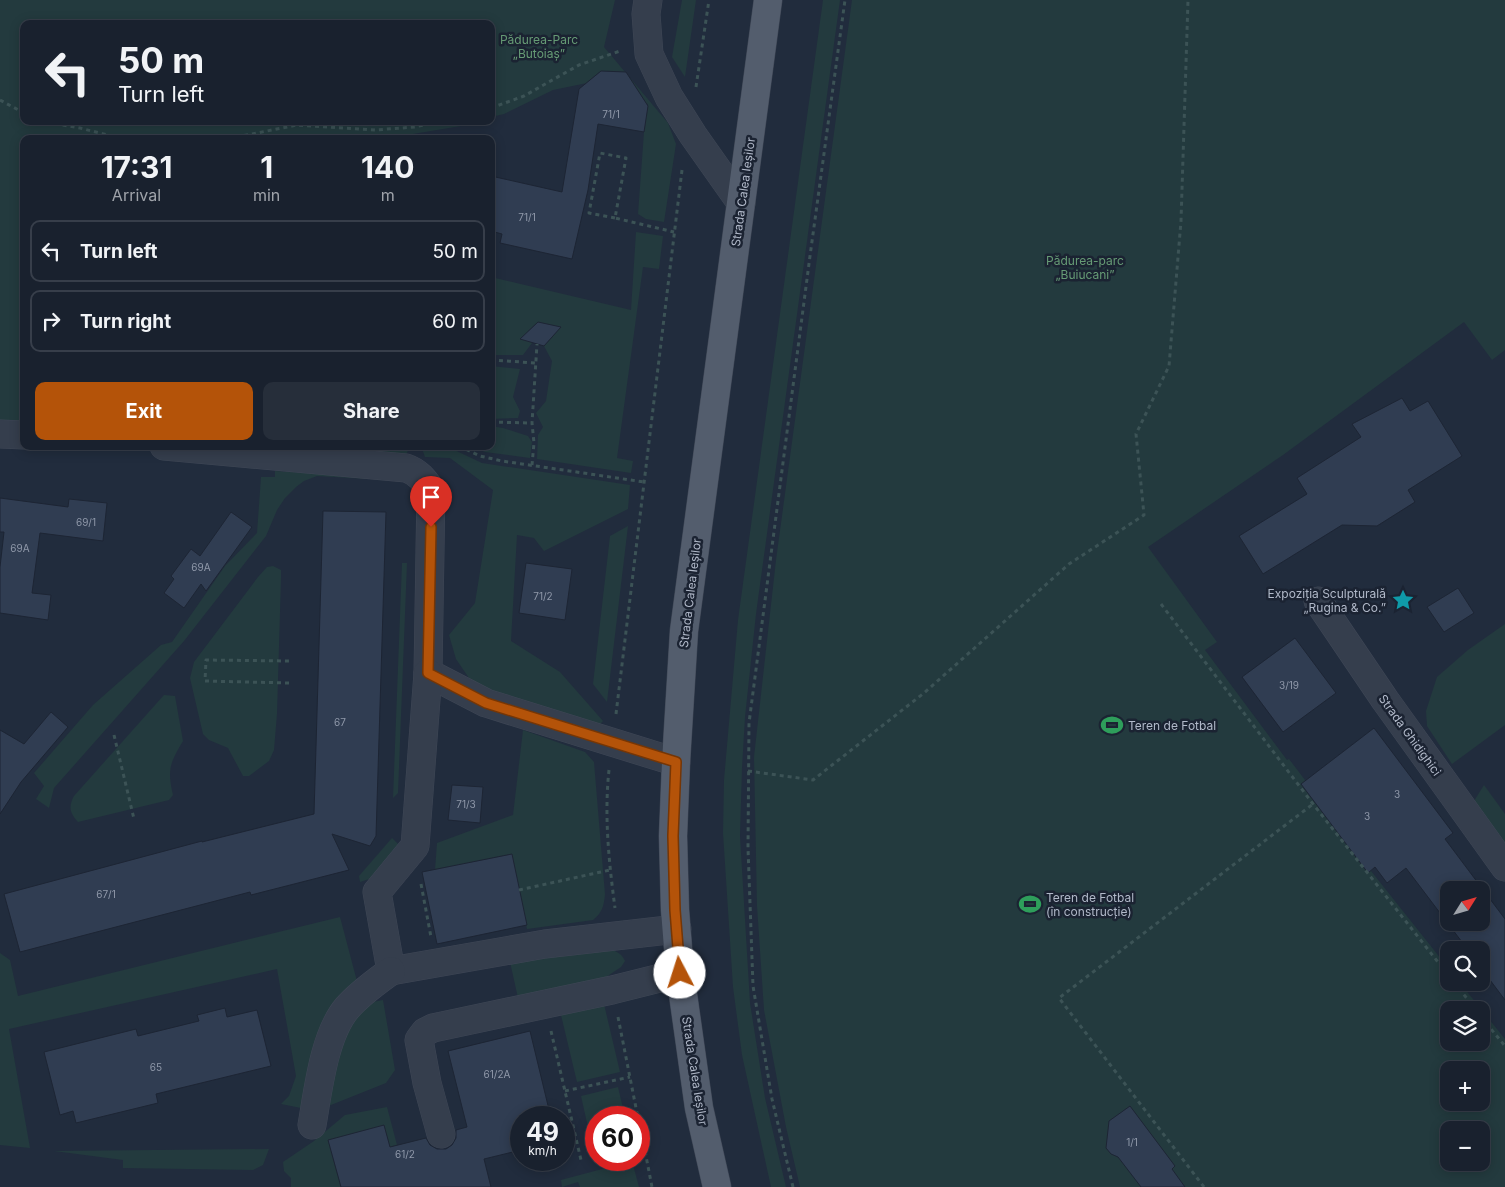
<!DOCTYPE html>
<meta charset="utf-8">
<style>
body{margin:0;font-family:Inter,sans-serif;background:#262e3a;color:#f1f3f6;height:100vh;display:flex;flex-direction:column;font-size:19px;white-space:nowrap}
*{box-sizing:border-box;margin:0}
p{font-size:16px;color:#9fa3aa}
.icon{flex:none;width:28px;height:28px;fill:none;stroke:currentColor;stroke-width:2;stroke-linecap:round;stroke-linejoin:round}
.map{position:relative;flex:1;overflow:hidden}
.drawer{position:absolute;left:20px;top:135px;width:475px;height:315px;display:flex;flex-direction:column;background:#19212e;border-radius:10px;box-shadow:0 2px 12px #0003,0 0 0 1px #373e4a}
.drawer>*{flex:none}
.banner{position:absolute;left:20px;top:20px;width:475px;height:105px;border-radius:10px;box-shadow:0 2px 12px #0003,0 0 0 1px #373e4a;background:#19212e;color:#f1f3f6;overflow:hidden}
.needle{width:32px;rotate:53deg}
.buttons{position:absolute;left:1440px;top:881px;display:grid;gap:10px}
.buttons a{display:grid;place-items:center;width:50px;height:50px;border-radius:10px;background:#19212e;box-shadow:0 2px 12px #0003,0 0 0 1px #373e4a;font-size:25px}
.speed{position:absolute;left:510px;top:1106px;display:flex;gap:10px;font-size:25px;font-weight:700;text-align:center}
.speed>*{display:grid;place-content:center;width:65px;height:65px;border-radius:50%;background:#19212e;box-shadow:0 2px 12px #0003,0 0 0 1px #373e4a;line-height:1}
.speed small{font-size:12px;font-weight:400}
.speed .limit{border:8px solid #d22;background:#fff;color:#111}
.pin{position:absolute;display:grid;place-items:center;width:42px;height:42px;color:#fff;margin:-51px -21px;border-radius:50% 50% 50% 0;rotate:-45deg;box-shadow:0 0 5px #0007}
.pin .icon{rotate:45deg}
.me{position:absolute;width:55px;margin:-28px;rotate:355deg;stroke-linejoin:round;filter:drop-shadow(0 0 4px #0008)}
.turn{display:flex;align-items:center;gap:18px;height:105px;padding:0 15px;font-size:22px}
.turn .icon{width:65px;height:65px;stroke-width:2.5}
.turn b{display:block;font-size:35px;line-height:42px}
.eta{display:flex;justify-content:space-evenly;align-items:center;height:85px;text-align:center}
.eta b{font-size:30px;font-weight:700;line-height:35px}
.button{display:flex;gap:10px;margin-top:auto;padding:10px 15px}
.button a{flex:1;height:58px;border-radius:10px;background:#b45309;color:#fff;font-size:20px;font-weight:700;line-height:58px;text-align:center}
.button a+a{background:#262e3a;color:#f1f3f6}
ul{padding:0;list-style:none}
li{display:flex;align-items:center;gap:15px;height:62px;margin:0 10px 8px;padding:0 5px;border:2px solid #373e4a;border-radius:10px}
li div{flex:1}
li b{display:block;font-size:19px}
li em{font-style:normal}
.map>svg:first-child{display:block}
.green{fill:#233a3e;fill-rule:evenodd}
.building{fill:#303d52;stroke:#1d2534;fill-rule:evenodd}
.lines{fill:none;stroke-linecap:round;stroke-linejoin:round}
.minor-casing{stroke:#3f4756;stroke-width:29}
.major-casing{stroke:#3f4756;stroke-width:29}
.path{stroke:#3c5356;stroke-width:3;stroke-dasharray:4 4;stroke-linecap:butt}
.minor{stroke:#353e4d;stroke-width:28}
.major{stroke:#535d6d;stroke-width:28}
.route-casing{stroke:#753606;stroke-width:12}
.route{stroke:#b45309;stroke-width:9}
.labels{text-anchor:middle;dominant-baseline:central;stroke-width:5;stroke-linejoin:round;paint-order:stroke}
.number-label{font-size:10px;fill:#9099aa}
.park-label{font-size:12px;fill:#669b75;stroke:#1b2332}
.street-label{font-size:12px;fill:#b1b9c9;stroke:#1b2332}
.poi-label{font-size:12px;fill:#b1b9c9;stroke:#1b2332;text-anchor:start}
</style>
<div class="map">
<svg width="1505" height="1187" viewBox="0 0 1505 1187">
<rect width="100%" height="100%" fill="#212c3d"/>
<g class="green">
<path d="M0 0H615L604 47 668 123 676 144 664 222 646 219 638 214 644 132 648 104 634 101 626 72 601 71 587 83 553 90 504 114 491 117V24H24V121H477L461 126 389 138 24 139V427L0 425Z"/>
<path d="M682 0H696L685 77 672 57Z"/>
<path d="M823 0H840L756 614 745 717 742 768 740 836 750 1003 765 1098 786 1187H771L742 1055 733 987 723 833 724 780 738 620Z"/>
<path d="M852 0H1505V350L1492 360 1464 322 1283 455 1148 547 1217 642 1205 650 1287 760 1289 759 1373 869 1371 871 1449 969V982L1460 983 1505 1039V1187H800L786 1127 764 1010 757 906 754 757 776 560ZM1449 1010H1481V1042H1449ZM1449 1070H1481V1102H1449ZM1449 1130H1481V1162H1449Z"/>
<path d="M636 232 663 236 659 269 643 267 617 458 633 461 631 473 537 459 538 435 543 427 536 413 546 401 552 361 544 346 553 336 549 325 538 322 528 331 532 343 523 355H491V277L631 310Z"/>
<path d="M491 366 520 369 513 397 520 411 518 418 491 419Z"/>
<path d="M491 426 503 428 528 436 532 442 530 458 485 452 471 446H491Z"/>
<path d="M275 446H408L409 448 406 455Z"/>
<path d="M421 446H446L482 463 630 485 628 509 544 551 534 538 517 535 511 641 560 672 603 721 598 726 482 691 469 678 456 659 449 635 475 603 493 490 450 458 425 457Z"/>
<path d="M275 471 391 478 387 480 317 476 304 481 296 487 285 498 277 510 266 536 184 641 54 788 49 808 36 799 44 786 34 773 93 705 161 645 172 642 225 566 257 533 261 477H275Z"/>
<path d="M628 526 607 702 593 684 610 536Z"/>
<path d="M402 563H407L398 793 393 798Z"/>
<path d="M273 566 281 570V578L277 714 274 750 269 761 249 776H243L228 748 209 740 203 734 190 678 194 662 258 577 267 567Z"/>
<path d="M1505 624V725L1452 764 1427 726 1426 711 1437 677 1468 650Z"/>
<path d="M164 695 175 696 183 741C170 763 167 769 173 795L169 800 78 822C70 813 68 807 74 796Z"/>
<path d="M523 730 585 752 594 762 605 894C604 906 602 913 593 920L527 929 511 854 435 870 437 843 513 815Z"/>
<path d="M1484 785 1505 814V843L1474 801Z"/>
<path d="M392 838 399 845 375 877 360 882 359 876Z"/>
<path d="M340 917 363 1004 383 1000 395 1070 386 1083 316 1111 281 1104 289 1096 296 1076 277 969 9 1029 30 1148 0 1145V953L10 960 18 996Z"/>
<path d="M602 947C612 950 621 951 625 961L621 967 606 977 518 998 510 962Z"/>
<path d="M604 1004 620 1072 577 1082 561 1015Z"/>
<path d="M618 1087 625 1117 596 1118V1144L592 1145 581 1096Z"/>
<path d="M387 1107 397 1145 390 1147 328 1140 341 1187H291V1178L284 1171 283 1162 314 1141 345 1115Z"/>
<path d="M269 1149 263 1165 253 1170 123 1168V1160L54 1151Z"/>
<path d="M632 1161 639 1187H580L578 1182 562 1187 561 1180Z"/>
</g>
<g class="building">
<path d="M601 71 626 72 648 106 644 132 598 124 588 190 572 259 500 243 502 234 491 231V176L562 192 579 89Z"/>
<path d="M538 322 561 327 544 346 520 339Z"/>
<path d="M1402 398 1410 411 1428 401 1462 456 1408 490 1415 502 1377 526 1342 525 1263 574 1239 536 1307 494 1297 478 1361 437 1352 424Z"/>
<path d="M0 498 68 507 69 499 107 503 103 541 40 533 32 593 51 595 48 620 0 613V567L4 532H0Z"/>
<path d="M323 511 386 512 376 836 370 846 332 834 349 870 251 895 250 892 20 952 4 894 202 841V842L314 814Z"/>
<path d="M231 512 252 527 206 591 201 584 184 608 164 593 174 579 171 576 191 549 200 556Z"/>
<path d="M526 563 572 569 565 620 519 613Z"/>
<path d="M1458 588 1474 613 1444 632 1427 607Z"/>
<path d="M1295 638 1336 693 1283 732 1242 677Z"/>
<path d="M51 712 68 727 21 782 0 814V730L24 744Z"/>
<path d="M1374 728 1453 833 1445 839 1505 919V1000L1481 968V950H1468L1406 868 1387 883 1375 867 1368 873 1301 784ZM1449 890H1481V922H1449Z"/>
<path d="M452 785 483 787 480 823 448 820Z"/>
<path d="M512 854 527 925 437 944 422 872Z"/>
<path d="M225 1008 227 1017 257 1010 271 1066 156 1094 158 1103 76 1123 73 1111 60 1115 44 1052 136 1029 138 1036 199 1021 197 1015Z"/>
<path d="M530 1031 551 1118H521V1150L484 1159 491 1187H341L328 1140 384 1125 390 1147 426 1138 430 1145 437 1149H446L452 1145 456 1138V1130L467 1127 448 1051Z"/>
<path d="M1130 1106 1175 1166 1172 1169 1185 1187H1141L1118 1157 1111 1154 1106 1148 1109 1121Z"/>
</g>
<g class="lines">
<g class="minor-casing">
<g id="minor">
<path d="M648 0 646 14 649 54 669 97 693 135 741 203"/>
<path d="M0 434 24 435"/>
<path d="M164 446 406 468C418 472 424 480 431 490L428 673 486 703 676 762"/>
<path d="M1318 601 1385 700 1505 867"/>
<path d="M428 673 415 846 377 892 391 971 545 944 677 929"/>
<path d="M312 1125C318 1091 324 1035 347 1008 360 993 376 982 391 971"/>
<path d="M441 1134 427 1083 419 1040 425 1032 433 1028 612 990 680 973"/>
</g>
</g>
<g class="major-casing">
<path id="major" d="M717 1187 699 1108 680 973 675 910 673 836 676 762 684 631 768 0"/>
</g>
<g class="path">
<path d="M696 87 709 0"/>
<path d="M0 100 24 113"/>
<path d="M491 108 524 96 579 65 620 51"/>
<path d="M39 121 80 128 123 139"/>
<path d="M237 139 242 136 297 125 375 130 415 127 440 121"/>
<path d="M615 218 589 213 600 153 626 158 615 218 674 232"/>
<path d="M491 360 536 363"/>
<path d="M491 422 532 423"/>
<path d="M459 446 480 456 502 461 644 482"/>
<path d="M532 465 534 443 532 423 537 344"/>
<path d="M1161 604 1313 804 1449 976"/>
<path d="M289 683 205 681 206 660 290 661"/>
<path d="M616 714 682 170"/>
<path d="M114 735 134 819"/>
<path d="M609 770C604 816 609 863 615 908"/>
<path d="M748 771 813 780 924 693 1069 564 1144 515 1136 434 1169 366 1181 221 1188 0"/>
<path d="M421 884 431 937"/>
<path d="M519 890 610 870"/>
<path d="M1454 982 1476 1010"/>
<path d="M618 1017 638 1118"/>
<path d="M1481 1017 1505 1046"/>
<path d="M551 1031 581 1160"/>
<path d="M565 1091 630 1077"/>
<path d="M639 1120 652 1187"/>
<path d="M793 1187 772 1099 753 986 748 848 749 723 810 256 845 0"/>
<path d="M1204 1187 1059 998 1313 804"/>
</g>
<use href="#minor" class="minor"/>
<use href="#major" class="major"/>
</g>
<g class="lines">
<g class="route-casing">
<path id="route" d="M431 527 428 673 486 703 676 762 673 836 675 910 680 973"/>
</g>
<use href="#route" class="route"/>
</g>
<defs>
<g id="sight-bare" transform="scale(1.725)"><path d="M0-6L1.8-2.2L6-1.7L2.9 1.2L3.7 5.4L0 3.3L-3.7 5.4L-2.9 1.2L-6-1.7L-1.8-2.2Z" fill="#0f9aa8" stroke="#1b2332" stroke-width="2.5" paint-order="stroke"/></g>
<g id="stadium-bare" transform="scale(1.725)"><path d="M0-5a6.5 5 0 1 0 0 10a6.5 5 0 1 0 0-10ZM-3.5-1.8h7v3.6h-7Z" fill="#2e9e5b" stroke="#1b2332" stroke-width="2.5" paint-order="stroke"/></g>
</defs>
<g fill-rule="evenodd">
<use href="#sight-bare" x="1403" y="600"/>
<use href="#stadium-bare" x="1112" y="725"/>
<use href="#stadium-bare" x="1030" y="904"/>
</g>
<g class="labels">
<g class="number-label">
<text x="611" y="114">71/1</text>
<text x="527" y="217">71/1</text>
<text x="86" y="522">69/1</text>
<text x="20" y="548">69A</text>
<text x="201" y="567">69A</text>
<text x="543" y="596">71/2</text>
<text x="1289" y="685">3/19</text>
<text x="340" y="722">67</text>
<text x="1397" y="794">3</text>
<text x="466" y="804">71/3</text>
<text x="1367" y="816">3</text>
<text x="106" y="894">67/1</text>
<text x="156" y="1067">65</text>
<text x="497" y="1074">61/2A</text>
<text x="1132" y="1142">1/1</text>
<text x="405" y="1154">61/2</text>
</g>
<g class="park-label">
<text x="539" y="39">Pădurea-Parc<tspan x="539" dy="14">„Butoiaș”</tspan></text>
<text x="1085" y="260">Pădurea-parc<tspan x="1085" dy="14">„Buiucani”</tspan></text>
</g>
<g class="street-label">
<text transform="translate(743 192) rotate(-82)">Strada Calea Ieșilor</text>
<text transform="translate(690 593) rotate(-83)">Strada Calea Ieșilor</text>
<text transform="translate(1410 735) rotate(54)">Strada Ghidighici</text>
<text transform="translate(695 1071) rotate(81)">Strada Calea Ieșilor</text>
</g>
<g class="poi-label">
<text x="1386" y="593" text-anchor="end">Expoziția Sculpturală<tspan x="1386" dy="14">„Rugina &amp; Co.”</tspan></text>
<text x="1128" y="725">Teren de Fotbal</text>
<text x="1046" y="897">Teren de Fotbal<tspan x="1046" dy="14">(în construcție)</tspan></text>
</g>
</g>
</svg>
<div class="buttons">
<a><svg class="needle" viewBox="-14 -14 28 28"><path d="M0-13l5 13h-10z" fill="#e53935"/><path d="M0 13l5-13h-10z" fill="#9fa3aa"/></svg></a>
<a><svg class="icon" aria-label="search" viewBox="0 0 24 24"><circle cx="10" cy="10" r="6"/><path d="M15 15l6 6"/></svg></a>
<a><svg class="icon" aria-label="layers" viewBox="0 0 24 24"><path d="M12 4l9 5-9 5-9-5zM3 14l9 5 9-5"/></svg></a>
<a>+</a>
<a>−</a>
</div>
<div class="speed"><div>49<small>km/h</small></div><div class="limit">60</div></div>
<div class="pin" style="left:431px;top:527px;background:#d93025"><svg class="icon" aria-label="arrive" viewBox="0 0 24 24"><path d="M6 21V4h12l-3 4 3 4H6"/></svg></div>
<svg class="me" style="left:680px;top:973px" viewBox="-20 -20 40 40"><circle r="19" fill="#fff"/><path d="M0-13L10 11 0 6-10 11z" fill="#b45309"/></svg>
<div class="banner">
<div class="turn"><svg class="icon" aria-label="left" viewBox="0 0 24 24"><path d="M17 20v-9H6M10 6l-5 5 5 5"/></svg><div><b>50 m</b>Turn left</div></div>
</div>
<section class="drawer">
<div class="eta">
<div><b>17:31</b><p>Arrival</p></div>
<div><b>1</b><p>min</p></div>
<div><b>140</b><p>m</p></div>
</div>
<ul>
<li><svg class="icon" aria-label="left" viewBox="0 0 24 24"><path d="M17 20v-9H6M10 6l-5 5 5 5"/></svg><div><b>Turn left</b></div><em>50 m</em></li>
<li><svg class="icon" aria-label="right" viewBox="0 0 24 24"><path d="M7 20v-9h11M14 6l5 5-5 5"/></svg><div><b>Turn right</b></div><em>60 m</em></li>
</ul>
<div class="button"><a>Exit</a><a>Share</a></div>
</section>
</div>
